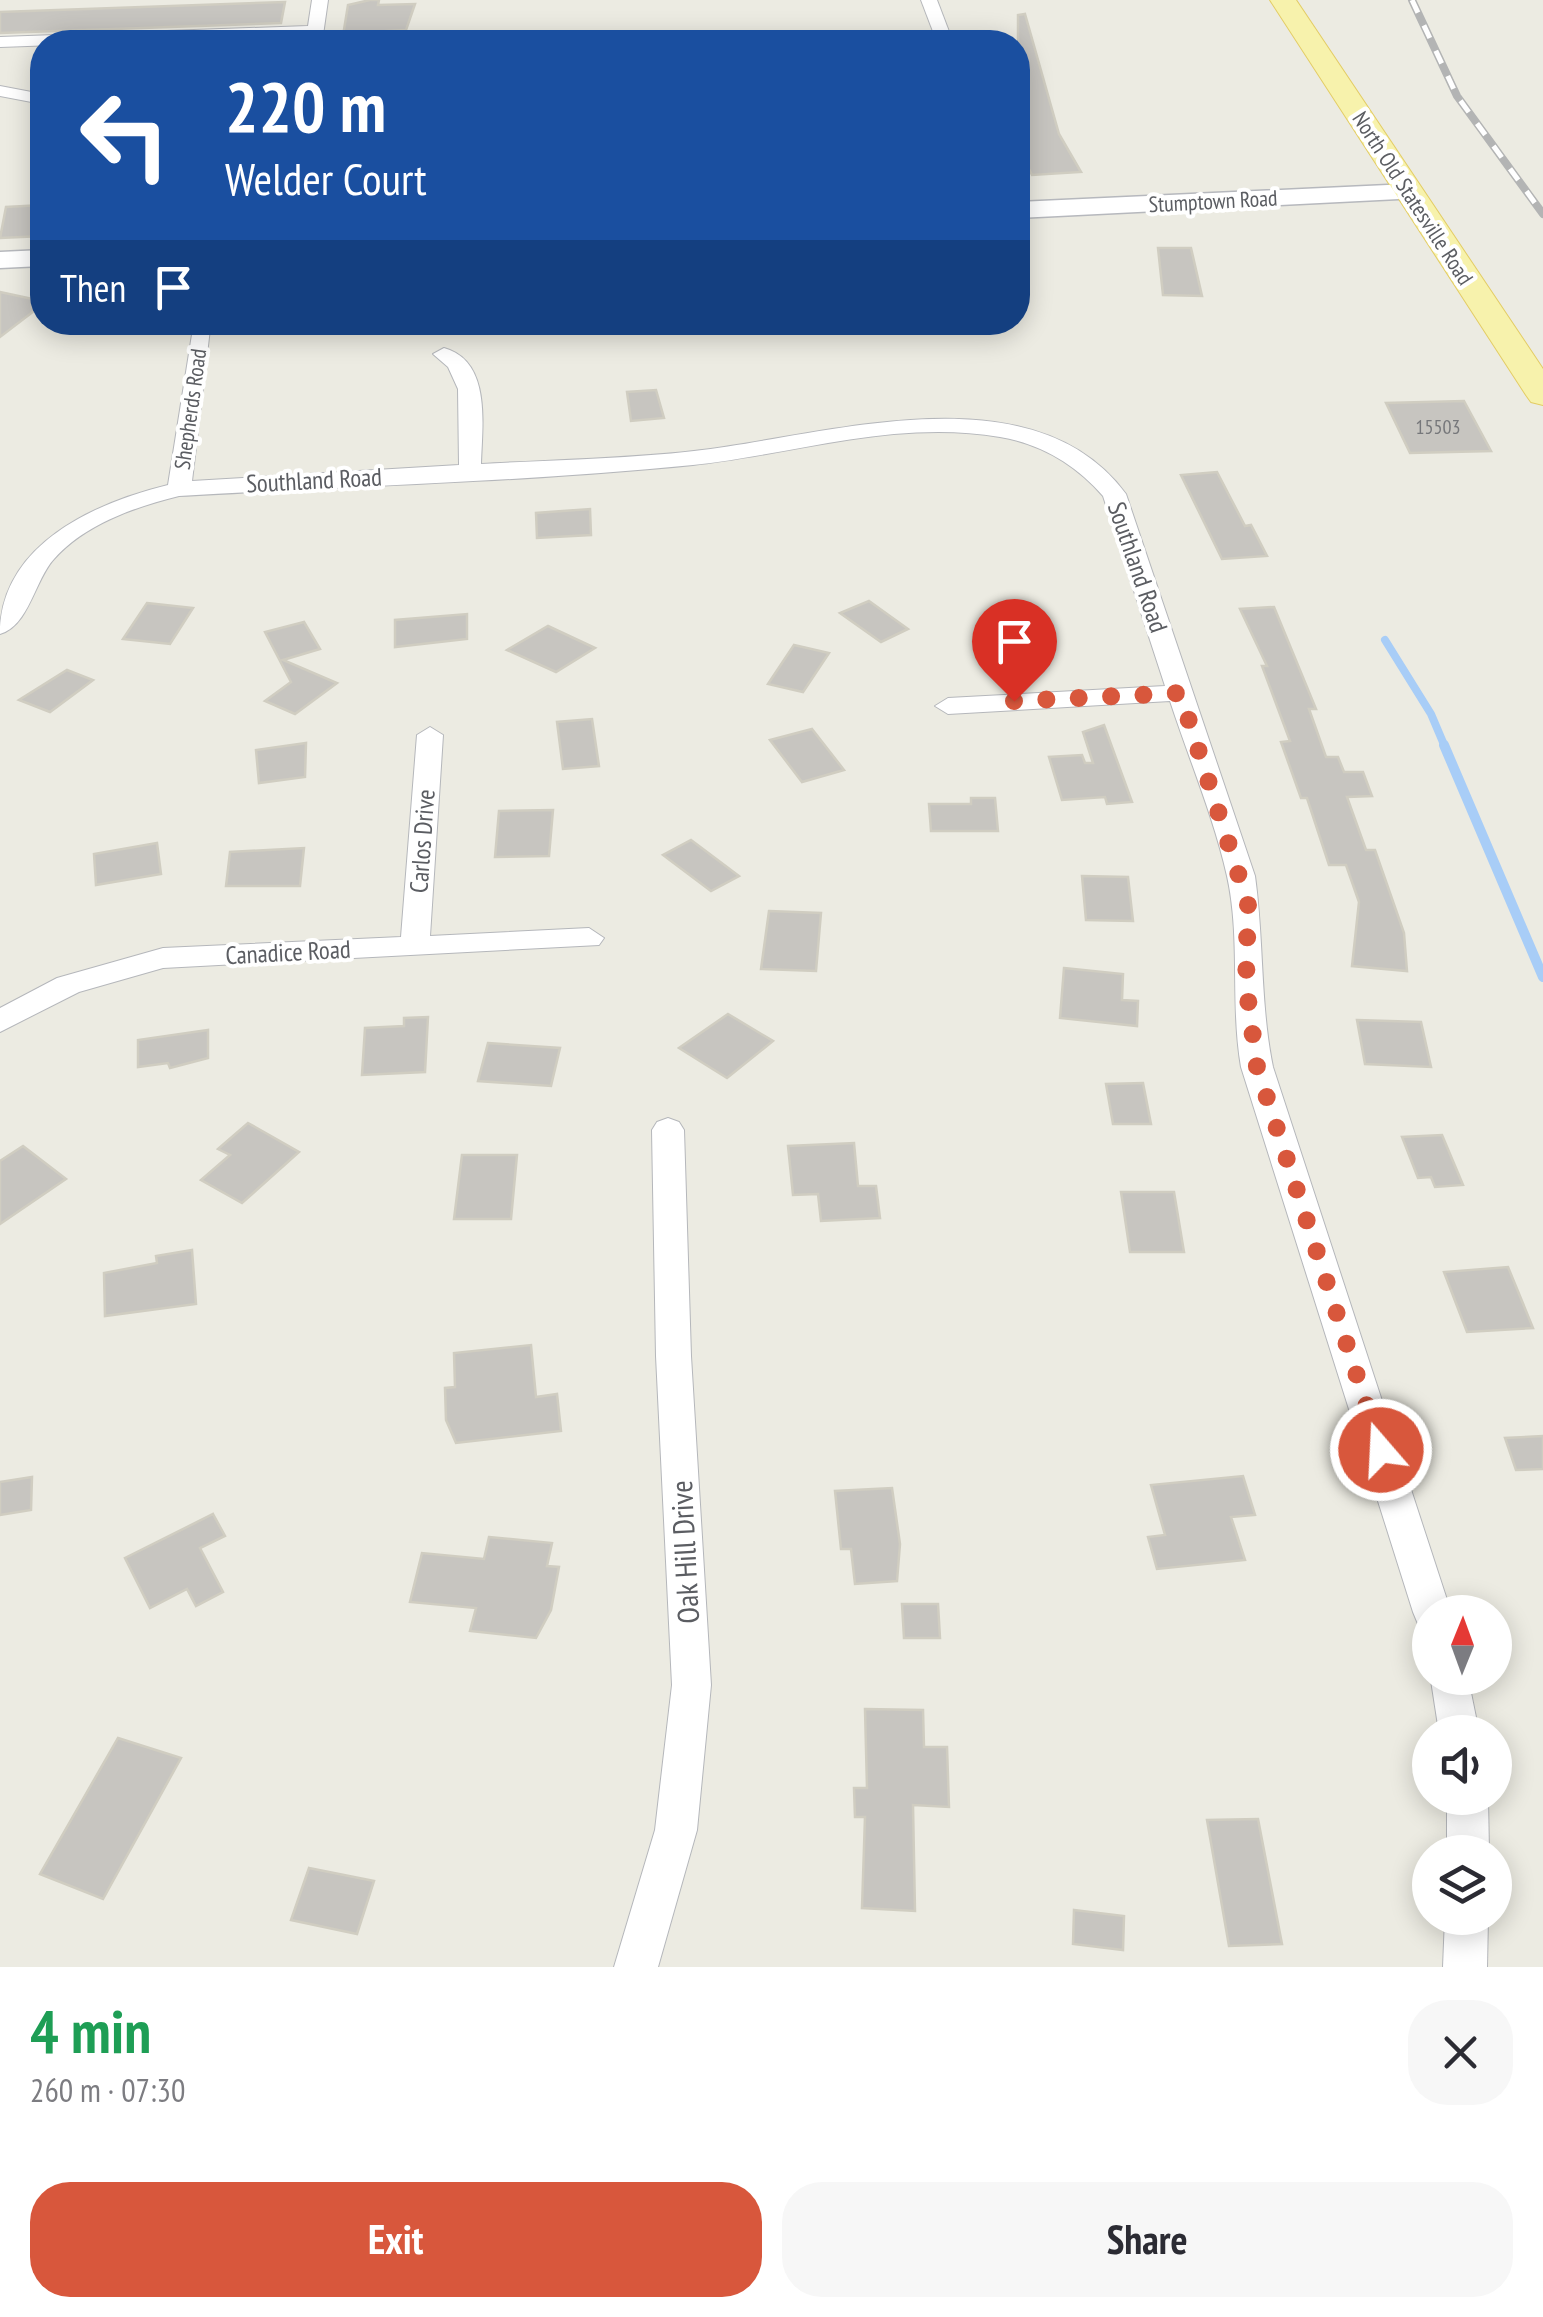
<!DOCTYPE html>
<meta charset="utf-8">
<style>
body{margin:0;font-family:"PT Sans Narrow",sans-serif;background:#f7f7f7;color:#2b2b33;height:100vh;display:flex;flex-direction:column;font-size:38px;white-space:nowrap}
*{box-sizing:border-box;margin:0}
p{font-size:32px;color:#7c7c81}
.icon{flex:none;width:55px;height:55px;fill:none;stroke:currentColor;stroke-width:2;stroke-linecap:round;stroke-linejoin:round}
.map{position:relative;height:1967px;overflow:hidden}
.sheet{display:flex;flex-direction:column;background:#fff;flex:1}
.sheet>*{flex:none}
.top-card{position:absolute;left:30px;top:30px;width:1000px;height:305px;border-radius:40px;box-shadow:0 5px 25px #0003;background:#1a4fa0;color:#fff;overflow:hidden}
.needle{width:65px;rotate:1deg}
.fabs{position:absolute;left:1412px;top:1595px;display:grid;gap:20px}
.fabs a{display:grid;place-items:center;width:100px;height:100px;border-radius:50%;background:#fff;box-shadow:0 5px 25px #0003;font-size:50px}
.pin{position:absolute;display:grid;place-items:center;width:85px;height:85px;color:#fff;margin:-102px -42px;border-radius:50% 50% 50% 0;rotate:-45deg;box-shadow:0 0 10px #0007}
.pin .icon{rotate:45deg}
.me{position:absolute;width:110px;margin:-55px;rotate:341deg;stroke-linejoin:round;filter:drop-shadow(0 0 8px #0008)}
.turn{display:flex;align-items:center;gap:35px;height:210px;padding:0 30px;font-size:45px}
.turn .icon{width:130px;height:130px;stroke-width:2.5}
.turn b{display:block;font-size:70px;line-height:85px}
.then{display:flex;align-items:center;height:95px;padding:0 30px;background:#0003;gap:20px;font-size:38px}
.round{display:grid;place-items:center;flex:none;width:105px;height:105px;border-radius:40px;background:#f7f7f7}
.head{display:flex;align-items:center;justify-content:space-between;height:170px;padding:0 30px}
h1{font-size:60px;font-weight:700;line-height:75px;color:#1e9e55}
.action{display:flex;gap:20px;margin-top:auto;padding:20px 30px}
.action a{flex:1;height:115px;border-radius:40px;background:#d8573c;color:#fff;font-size:40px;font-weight:700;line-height:115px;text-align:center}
.action a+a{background:#f7f7f7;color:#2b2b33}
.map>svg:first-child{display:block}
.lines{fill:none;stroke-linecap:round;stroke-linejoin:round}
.stream-far1{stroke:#a8cdf7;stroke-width:8}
.stream{stroke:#a8cdf7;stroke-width:10}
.building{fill:#c7c5c0;stroke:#d0cdc1;stroke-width:2.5}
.street-casing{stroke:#b5b7bb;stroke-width:2}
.secondary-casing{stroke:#b6b8bd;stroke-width:3}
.primary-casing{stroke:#e3cc64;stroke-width:2}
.street{fill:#fff;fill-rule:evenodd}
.secondary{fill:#fff;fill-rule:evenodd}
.primary{fill:#f7f2ac;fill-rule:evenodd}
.rail-casing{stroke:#b3b4b4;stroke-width:8}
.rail{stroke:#fff;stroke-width:5;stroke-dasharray:14;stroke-linecap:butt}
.route{stroke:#d8573c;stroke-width:18;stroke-dasharray:0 32.4}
.labels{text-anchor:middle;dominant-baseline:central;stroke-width:8;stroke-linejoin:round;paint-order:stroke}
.number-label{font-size:20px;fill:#76777a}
.far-street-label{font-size:22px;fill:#5b5d62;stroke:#fff}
.street-label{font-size:25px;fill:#5b5d62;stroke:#fff}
.near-street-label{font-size:30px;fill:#5b5d62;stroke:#fff}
</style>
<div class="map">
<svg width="1543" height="1967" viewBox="0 0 1543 1967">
<rect width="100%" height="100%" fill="#ecebe2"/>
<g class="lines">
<path class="stream-far1" d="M1385 640 1431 714 1445 747"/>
<path class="stream" d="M1444 745 1543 977"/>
</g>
<g class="building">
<path d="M370 0H379L378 5 415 4 406 30 371 32 370 42H342L348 5Z"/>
<path d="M285 2 281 23 0 33V12Z"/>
<path d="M1025 14 1059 134 1081 172 1032 175 1018 147V15Z"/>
<path d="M42 205V236L0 238 6 207Z"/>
<path d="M1158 248H1191L1202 296 1163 295Z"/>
<path d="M0 292 42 301V305L0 337Z"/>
<path d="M656 390 664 418 631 421 627 392Z"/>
<path d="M1464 401 1491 451 1410 453 1386 403Z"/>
<path d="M1217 472 1245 526 1251 525 1267 556 1222 559 1181 475Z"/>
<path d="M590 509 591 535 537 538 536 513Z"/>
<path d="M869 601 908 629 881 642 840 613Z"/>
<path d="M147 603 193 608 170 644 123 639Z"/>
<path d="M1274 607 1316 709H1309L1326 757H1338L1344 772H1363L1372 796 1347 797 1366 850H1375L1404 933 1407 971 1352 966 1359 902 1346 865H1329L1307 798H1301L1281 742 1290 741 1262 666H1267L1240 609Z"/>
<path d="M467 614V639L395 647V620Z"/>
<path d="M304 622 320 649 283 660 337 683 295 714 265 701 291 682 265 632Z"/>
<path d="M548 626 595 648 556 672 507 650Z"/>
<path d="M794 645 829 653 803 692 768 684Z"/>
<path d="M67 670 93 680 50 712 19 700Z"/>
<path d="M592 719 599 766 563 769 557 722Z"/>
<path d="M1104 725 1132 802 1107 804 1105 797 1062 800 1049 757 1082 755 1085 763H1093L1083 732Z"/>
<path d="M812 729 844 770 802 782 770 740Z"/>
<path d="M306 743 305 777 259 783 256 750Z"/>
<path d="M971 798H995L998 831H931L929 804H971Z"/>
<path d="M553 810 549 856 495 857 499 811Z"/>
<path d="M691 840 739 876 711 891 663 855Z"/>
<path d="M157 843 161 874 96 885 94 854Z"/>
<path d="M304 848 300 886H226L230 852Z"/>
<path d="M1082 876 1128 877 1133 921 1086 920Z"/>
<path d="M769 911 821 913 816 971 761 969Z"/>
<path d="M1064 968 1123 974 1122 1000 1138 1001 1137 1026 1060 1018Z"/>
<path d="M728 1014 773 1041 727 1078 679 1048Z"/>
<path d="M428 1017 425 1072 362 1075 365 1028 404 1026V1018Z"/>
<path d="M1357 1020 1421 1022 1431 1067 1365 1064Z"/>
<path d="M208 1030V1058L170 1068 168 1063 138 1067V1040Z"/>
<path d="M488 1043 560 1048 551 1086 478 1081Z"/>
<path d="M1143 1083 1151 1124H1113L1106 1084Z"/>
<path d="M248 1123 299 1152 242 1203 201 1180 230 1155 218 1149Z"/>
<path d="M1442 1135 1463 1185 1435 1187 1431 1177 1418 1178 1402 1137Z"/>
<path d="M854 1143 858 1186H876L880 1218 821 1221 818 1194 793 1195 788 1146Z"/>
<path d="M23 1146 66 1179 0 1224V1161Z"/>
<path d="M462 1155H517L511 1219H454Z"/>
<path d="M1121 1192H1174L1184 1252H1130Z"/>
<path d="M192 1250 196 1304 105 1316 104 1273 157 1263 156 1256Z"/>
<path d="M1508 1267 1533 1328 1467 1332 1444 1272Z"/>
<path d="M531 1345 536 1397 557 1394 561 1431 456 1443 446 1420 445 1388 455 1387 454 1353Z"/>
<path d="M1543 1436V1469L1516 1470 1505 1438Z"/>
<path d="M1243 1476 1255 1515 1231 1517 1245 1560 1157 1569 1148 1537 1165 1535 1151 1485Z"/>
<path d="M32 1477 31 1510 0 1515V1482Z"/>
<path d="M892 1488 900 1544 897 1581 855 1584 851 1549H841L835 1491Z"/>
<path d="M213 1514 225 1536 200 1548 223 1592 196 1606 187 1589 150 1608 125 1558Z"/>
<path d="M489 1537 552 1543 547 1566 559 1567 551 1610 536 1638 470 1631 476 1608 410 1602 422 1553 484 1559Z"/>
<path d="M902 1604H938L940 1638H904Z"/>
<path d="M865 1709 923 1710 924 1747H947L949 1807 913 1805 915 1911 862 1908 865 1817H855L854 1788H867Z"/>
<path d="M118 1738 181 1758 103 1899 40 1874Z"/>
<path d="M1258 1819 1282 1944 1229 1946 1207 1820Z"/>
<path d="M309 1868 374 1881 357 1934 291 1920Z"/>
<path d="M1074 1910 1124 1916 1123 1950 1073 1944Z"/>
</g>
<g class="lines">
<g class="street-casing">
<g id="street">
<path d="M312 0H328L322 42H306V36L0 47V37L308 26Z"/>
<path d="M921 0H937L953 42H937Z"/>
<path d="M0 86 42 94V104L0 96Z"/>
<path d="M194 322H215L210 329 192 481 459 465 458 389 448 367 433 354 444 348C492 361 482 426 481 464 552 460 624 459 694 451 823 437 1032 366 1126 494L1255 876C1264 940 1260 1004 1273 1067L1451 1612H1430V1628L1418 1624 1413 1612 1241 1067C1230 1004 1241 939 1227 876 1214 818 1189 759 1170 701L948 714 935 706 948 698 1165 686 1103 496C1076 465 1041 444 1000 437 896 419 795 454 693 465 523 482 350 486 179 496 135 507 85 524 54 559 35 579 29 626 0 634 0 545 94 503 168 485Z"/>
<path d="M430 727 443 735 430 936 589 928 604 938 599 945 163 968 79 992 0 1032V1008L57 978 163 948 401 937 417 735Z"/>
<path d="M668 1118 679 1122 684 1130 691 1356 711 1685 697 1830 658 1967H614L655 1830 672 1685 656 1356 652 1130 657 1122Z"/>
<path d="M1430 1674 1468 1678 1479 1732H1439Z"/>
<path d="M1447 1798H1488L1489 1852H1447Z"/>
<path d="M1445 1918H1488L1487 1967H1443Z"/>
</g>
</g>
<g class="secondary-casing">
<g id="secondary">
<path d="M1409 184 1419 186 1422 192 1419 198 1018 218V202Z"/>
<path d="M42 250V266L0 268V252Z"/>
</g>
</g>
<g class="primary-casing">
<path id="primary" d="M1270 0H1296L1543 369V405L1531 402 1526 395Z"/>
</g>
<use href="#street" class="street"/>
<use href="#secondary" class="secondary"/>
<use href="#primary" class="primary"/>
<g class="rail-casing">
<path id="rail" d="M1412 0 1457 96 1543 214"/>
</g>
<use href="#rail" class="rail"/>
</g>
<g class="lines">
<path class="route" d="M1014 701 1180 693 1248 904 1246 984 1257 1067 1381 1450"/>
</g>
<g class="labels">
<g class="number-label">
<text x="1438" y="427">15503</text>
</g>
<g class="far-street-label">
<text transform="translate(1413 198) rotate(57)">North Old Statesville Road</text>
<text transform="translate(1213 201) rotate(-3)">Stumptown Road</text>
<text transform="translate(190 409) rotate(-82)">Shepherds Road</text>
</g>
<g class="street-label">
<text transform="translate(314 480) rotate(-3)">Southland Road</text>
<text transform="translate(1138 567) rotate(71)">Southland Road</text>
<text transform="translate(422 841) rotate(-86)">Carlos Drive</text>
<text transform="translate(288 952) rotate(-3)">Canadice Road</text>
</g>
<g class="near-street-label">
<text transform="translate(684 1552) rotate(-93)">Oak Hill Drive</text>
</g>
</g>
</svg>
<div class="fabs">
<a><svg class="needle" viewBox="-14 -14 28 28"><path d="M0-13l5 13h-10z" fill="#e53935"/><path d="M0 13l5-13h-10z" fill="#7c7c81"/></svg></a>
<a><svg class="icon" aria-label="sound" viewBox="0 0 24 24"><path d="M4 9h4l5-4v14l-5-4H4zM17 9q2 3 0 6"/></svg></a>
<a><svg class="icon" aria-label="layers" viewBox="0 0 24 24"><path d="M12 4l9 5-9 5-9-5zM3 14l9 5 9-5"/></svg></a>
</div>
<div class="pin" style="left:1014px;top:701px;background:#d93025"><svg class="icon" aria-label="arrive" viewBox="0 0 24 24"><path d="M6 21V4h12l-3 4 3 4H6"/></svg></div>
<svg class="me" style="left:1381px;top:1450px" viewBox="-20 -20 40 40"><circle r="17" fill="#d8573c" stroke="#fff" stroke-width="3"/><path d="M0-11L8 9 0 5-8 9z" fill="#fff"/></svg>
<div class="top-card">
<div class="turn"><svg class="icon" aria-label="left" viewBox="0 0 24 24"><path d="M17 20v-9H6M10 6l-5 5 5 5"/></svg><div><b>220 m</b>Welder Court</div></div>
<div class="then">Then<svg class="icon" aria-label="arrive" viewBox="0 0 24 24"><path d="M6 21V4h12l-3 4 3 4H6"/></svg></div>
</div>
</div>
<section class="sheet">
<div class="head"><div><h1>4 min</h1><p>260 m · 07:30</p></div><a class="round"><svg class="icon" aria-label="close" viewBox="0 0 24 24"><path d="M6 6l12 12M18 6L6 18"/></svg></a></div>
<div class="action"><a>Exit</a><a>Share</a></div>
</section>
